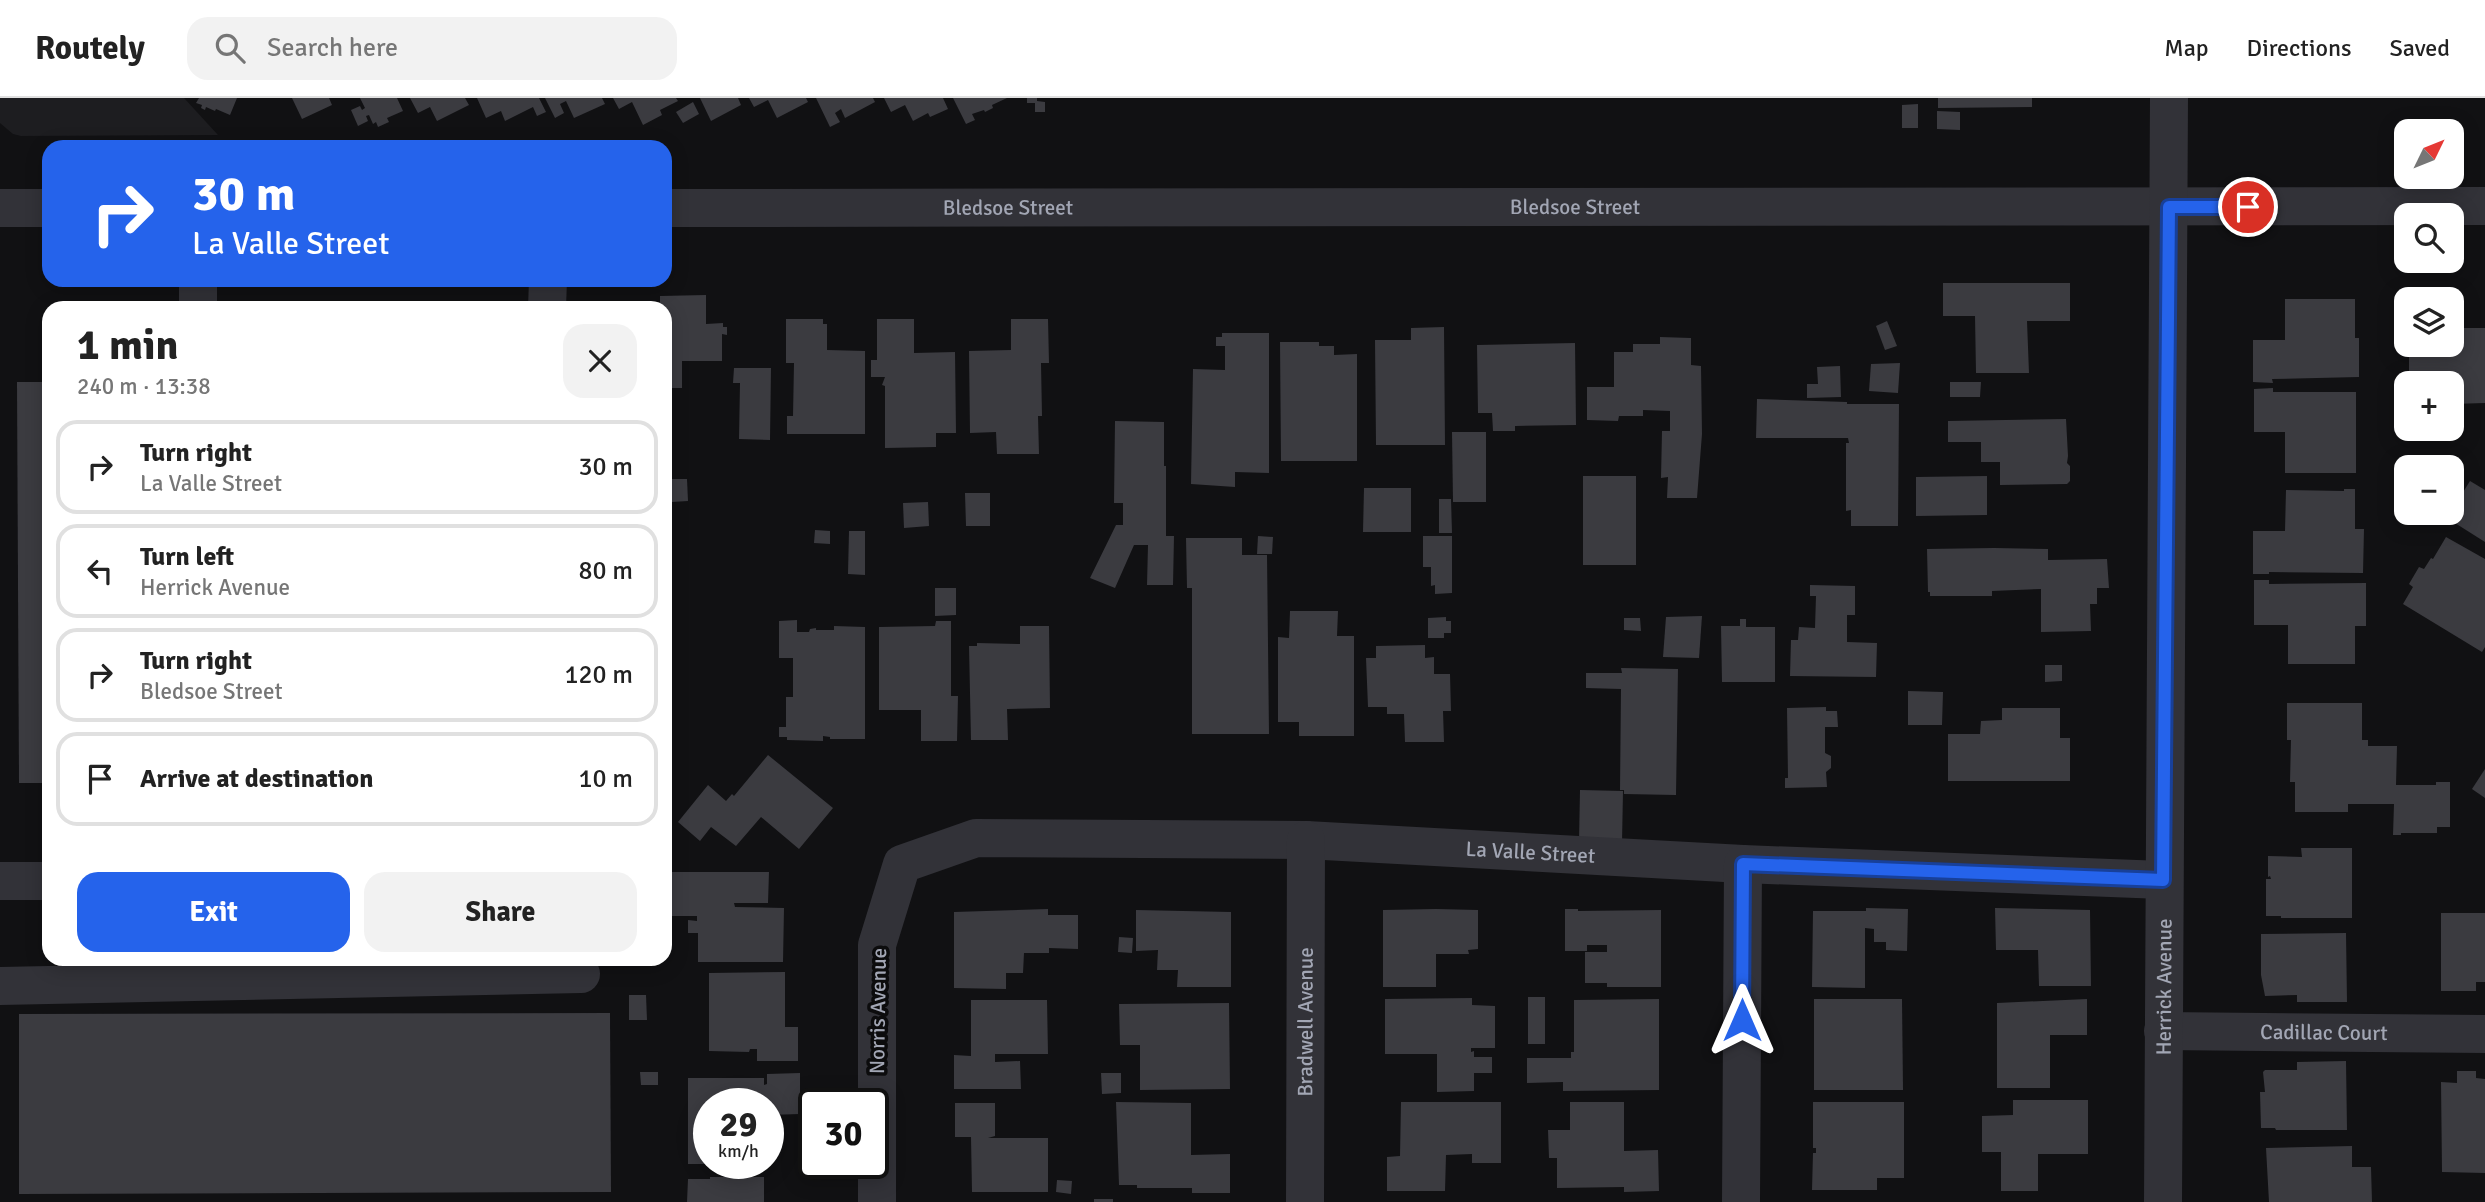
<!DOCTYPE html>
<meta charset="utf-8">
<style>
body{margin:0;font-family:Signika,sans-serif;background:#f2f2f2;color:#222;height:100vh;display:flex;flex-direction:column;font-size:26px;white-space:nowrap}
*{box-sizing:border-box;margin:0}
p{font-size:23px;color:#767676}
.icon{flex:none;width:38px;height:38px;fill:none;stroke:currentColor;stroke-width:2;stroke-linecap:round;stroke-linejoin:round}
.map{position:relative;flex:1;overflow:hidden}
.drawer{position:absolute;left:42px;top:203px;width:630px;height:665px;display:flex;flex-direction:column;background:#fff;border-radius:21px;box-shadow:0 4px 18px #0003}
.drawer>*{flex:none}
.guide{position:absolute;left:42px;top:42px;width:630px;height:147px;border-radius:21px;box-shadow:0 4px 18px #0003;background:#2563eb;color:#fff;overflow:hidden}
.needle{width:46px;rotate:47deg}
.controls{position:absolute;left:2394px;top:21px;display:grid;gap:14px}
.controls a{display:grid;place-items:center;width:70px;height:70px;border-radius:14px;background:#fff;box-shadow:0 4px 18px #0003;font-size:35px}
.speed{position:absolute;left:693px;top:990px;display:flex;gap:14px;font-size:35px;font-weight:700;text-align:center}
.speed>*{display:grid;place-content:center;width:91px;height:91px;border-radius:50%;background:#fff;box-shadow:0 4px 18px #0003;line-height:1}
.speed small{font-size:18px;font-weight:400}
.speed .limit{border:4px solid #111;border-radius:10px;background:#fff;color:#111}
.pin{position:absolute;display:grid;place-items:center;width:60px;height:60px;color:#fff;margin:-30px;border:4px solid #fff;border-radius:50%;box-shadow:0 2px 7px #0007}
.me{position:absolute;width:77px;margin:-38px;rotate:0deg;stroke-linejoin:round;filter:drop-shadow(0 0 5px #0008)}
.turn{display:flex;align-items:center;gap:24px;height:147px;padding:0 35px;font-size:32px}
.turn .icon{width:91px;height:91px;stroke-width:2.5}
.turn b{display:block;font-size:49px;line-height:60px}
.round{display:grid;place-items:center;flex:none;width:74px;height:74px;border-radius:21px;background:#f2f2f2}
.headline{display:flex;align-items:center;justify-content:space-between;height:119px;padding:0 35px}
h1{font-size:42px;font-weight:800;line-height:52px}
.action{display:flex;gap:14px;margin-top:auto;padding:14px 35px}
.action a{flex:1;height:80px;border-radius:21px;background:#2563eb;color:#fff;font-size:28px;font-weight:800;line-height:80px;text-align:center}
.action a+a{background:#f2f2f2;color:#222}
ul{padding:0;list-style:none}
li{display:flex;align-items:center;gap:21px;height:94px;margin:0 14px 10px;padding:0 21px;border:4px solid #e0e0e0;border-radius:21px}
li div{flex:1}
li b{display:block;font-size:26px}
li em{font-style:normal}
header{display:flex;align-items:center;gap:42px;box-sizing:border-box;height:98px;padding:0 35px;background:#fff;border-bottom:2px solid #e0e0e0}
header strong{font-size:33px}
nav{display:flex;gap:38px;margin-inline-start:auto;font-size:24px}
.search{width:490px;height:63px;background:#f2f2f2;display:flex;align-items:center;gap:18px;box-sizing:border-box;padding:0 24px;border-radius:21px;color:#767676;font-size:26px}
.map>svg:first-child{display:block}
.built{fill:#1d1d20}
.building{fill:#3b3b40}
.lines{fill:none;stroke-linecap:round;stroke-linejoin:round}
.minor{stroke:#323238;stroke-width:38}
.route-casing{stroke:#184099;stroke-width:18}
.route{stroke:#2563eb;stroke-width:12}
.labels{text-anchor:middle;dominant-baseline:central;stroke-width:7;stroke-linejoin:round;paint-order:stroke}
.street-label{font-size:21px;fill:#a2a6b4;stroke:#0c0c0d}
</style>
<header>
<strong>Routely</strong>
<div class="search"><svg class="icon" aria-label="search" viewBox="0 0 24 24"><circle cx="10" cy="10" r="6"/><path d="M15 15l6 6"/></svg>Search here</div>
<nav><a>Map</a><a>Directions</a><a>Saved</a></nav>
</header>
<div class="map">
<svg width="2485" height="1104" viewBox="0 0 2485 1104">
<rect width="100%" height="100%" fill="#111113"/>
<path class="built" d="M0 0H184L218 37 21 38 13 36 0 25Z"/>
<g class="building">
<path d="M199 0H237L230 17 216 11 215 13 206 9 205 12 201 10 202 7 196 5Z"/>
<path d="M292 0H329L332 7 302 21Z"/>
<path d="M360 0H397L403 13 387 20 389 24 378 29 376 24 373 26 369 17 366 18 368 23 358 28 351 12 360 8 362 12 365 10Z"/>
<path d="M410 0H465L469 7 437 23 430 9 418 15Z"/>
<path d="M477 0H539L546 14 537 18 533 9 505 23 501 13 486 20Z"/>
<path d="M545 0H602L605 6 574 20 566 3 560 6 564 15 555 20Z"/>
<path d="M613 0H676L678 3 660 12 662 17 643 27 632 4 619 11Z"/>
<path d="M700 0H738L741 7 711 23Z"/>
<path d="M749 0H806L808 4 777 20 768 2 754 9Z"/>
<path d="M816 0H873L875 4 845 20 841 11 835 15 840 24 830 29Z"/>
<path d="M884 0H943L948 11 930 19 928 15 913 23 905 7 891 14Z"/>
<path d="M953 0H1007L992 7 993 10 985 14 984 12 972 16 975 22 966 26Z"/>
<path d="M1027 0H1037V3L1045 4V14H1035V5H1027Z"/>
<path d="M1938 0H2032V9L1938 10Z"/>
<path d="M693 4 699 16 683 25 676 14Z"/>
<path d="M1918 6V30H1902V7Z"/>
<path d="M1937 13 1960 14V32L1937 31Z"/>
<path d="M1943 185H2070V223H2027L2029 275H1976L1975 218H1943Z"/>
<path d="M706 197V226L723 225V229H727V237L722 236V263H682V290H665V210H660V198Z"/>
<path d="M2285 201H2355V240H2359V279L2272 281 2273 285 2253 284V242H2285Z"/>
<path d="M786 221H823V226H827V252L865 253V336H787V318H793L794 265H786Z"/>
<path d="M877 221H914V255L955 254 956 335H936V349L885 350V288L882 287 885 279H871V262H877Z"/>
<path d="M1011 221H1048L1049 265H1041L1042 318H1038L1039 356H997L996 334 970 335 969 253 1011 252Z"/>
<path d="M1887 223 1897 248 1885 252 1876 228Z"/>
<path d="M1444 229 1445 347H1376L1375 242H1411V230Z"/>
<path d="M2452 230H2485V305L2452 306V285H2409V247H2452Z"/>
<path d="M1222 235H1269V375L1235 374V389L1191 386 1193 271 1225 272V248H1216V239H1222Z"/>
<path d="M1660 239 1691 240V267L1701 268 1702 336 1697 400H1667L1668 379 1661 380 1662 333H1670V313L1643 312V318H1619L1618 323 1587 322V289H1614V254H1633V246H1660Z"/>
<path d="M1280 244H1319V248H1334V257L1357 256V363H1281Z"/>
<path d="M1575 245 1576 327 1515 328V333H1493L1492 315H1478L1477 247Z"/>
<path d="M1900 265 1898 295 1869 293 1871 266Z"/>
<path d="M1840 268 1841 299 1807 300V286H1818L1817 269Z"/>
<path d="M734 270H771L770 342 739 341 740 285H733Z"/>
<path d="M17 284H49V685H19Z"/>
<path d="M1950 284H1981L1980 299H1950Z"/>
<path d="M2273 290V294H2356V375H2285V334H2254V291Z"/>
<path d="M1757 301 1847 304V306H1899L1898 428H1851V412L1846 413V345H1849L1848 340H1756Z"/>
<path d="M2066 321 2068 358 2067 365 2070 368V383L2067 386 2000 387V364H1981V344H1948V323Z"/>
<path d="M1115 323 1164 324V368H1166V438H1174L1173 487H1147L1148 447H1134L1115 490 1090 480 1116 427H1123V405H1114Z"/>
<path d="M1452 334H1486V404H1453Z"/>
<rect x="1583" y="378" width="53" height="89"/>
<path d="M1987 378V417L1916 418V379Z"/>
<path d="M671 381H687L688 403 672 404Z"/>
<path d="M2470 383 2485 392V444L2447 420Z"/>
<path d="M1364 390H1411V434H1363Z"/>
<path d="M2344 391H2355V431H2364L2363 475 2269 474V476H2253V433H2285L2286 392 2344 393Z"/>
<path d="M965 395H990V428H966Z"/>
<path d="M1439 401H1451L1452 435H1439Z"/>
<path d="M928 404 929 428 904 430 903 405Z"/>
<path d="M815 432 830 433V446L814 445Z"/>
<path d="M849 433H865V477L848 476Z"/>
<path d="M1258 438 1273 439 1272 456H1257Z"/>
<path d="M1423 438H1452V495L1435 496V487L1431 488V469H1423Z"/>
<path d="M2446 439 2485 461V549L2482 554 2403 506 2413 489 2409 486 2419 469 2424 471 2431 460 2433 461Z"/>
<path d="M1186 440H1242V457H1267L1269 636H1192V490H1187Z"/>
<path d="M1994 450 2048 451V462L2107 461 2109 490H2097V506H2090L2091 533 2041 534V491L1992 493V498H1930V494H1928L1927 451Z"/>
<path d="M2254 482H2269V486L2366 485V528H2355V566H2288V527H2254Z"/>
<path d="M1810 487 1855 488V517H1847V544L1877 545 1876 579 1790 578 1791 542H1798L1799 529 1815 530 1816 498H1810Z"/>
<path d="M935 490H956V517L935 518Z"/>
<path d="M1290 513H1338L1337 538H1354V638H1299V624H1278V539L1289 540Z"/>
<path d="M1702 518 1699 560 1663 559 1666 519Z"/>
<path d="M1446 519V523H1451V535H1444V540H1428V520Z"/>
<path d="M1624 520H1640L1641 533 1624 532Z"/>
<path d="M1740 521H1746V529H1775V584H1722L1721 528H1740Z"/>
<path d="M797 522V534H809L810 531 816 530V532H834V528L865 529V641H830V639L823 638V643L787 642V639H779V629H786V599H793V560H779V523Z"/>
<path d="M936 523H951V598H958L957 643H921V612H879V529L935 528Z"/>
<path d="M1020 528H1049L1050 610 1007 611 1008 642H971L969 548H977V545L1020 546Z"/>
<path d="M1425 547V560L1434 559V576H1450L1451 613H1443L1444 644H1405L1404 616H1387V609H1368L1366 560H1376V548Z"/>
<path d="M2045 567H2062V583L2045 584Z"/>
<path d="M1621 570 1678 571 1676 697 1624 696V692H1620L1621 591 1586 590V575H1622Z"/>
<path d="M1908 593 1943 594 1942 627H1908Z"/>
<path d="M2287 605H2362V642H2368V648H2397L2396 687H2436V684H2450V729H2437V735H2401V737H2393L2394 706H2348V714H2295V684H2290L2291 642H2287Z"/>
<path d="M1826 609V613H1837L1838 629H1825V655L1831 658V670L1826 674 1827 689 1785 690V680H1788L1787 610Z"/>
<path d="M2002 610H2060V640H2070V683H1948V636H1980L1981 623 2002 622Z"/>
<path d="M768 657 833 710 799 751 761 719 736 748 711 729 700 743 678 724 708 687 726 703 732 696 734 698Z"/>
<path d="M2485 671V700L2472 691Z"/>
<path d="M1580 692 1623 693 1622 745 1579 744Z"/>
<path d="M2301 750H2352V820H2281V818H2266V781H2271L2270 778 2268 779V758L2302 759Z"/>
<path d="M665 774H769L768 805H734L735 809 784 810 783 864H698V835H688V822L697 823V818H665Z"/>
<path d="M1866 810 1908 811 1907 853 1886 852V844H1874V831L1865 830V890L1812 889 1813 813H1866Z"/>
<path d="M1995 810 2090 812 2091 888H2039L2038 852H1996Z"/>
<path d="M1048 811V817H1078V851L1049 850V855H1024L1023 875H1006V891L954 890V814Z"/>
<path d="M1436 811 1478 812V851L1468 852 1469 856H1436V889H1383V812Z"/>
<path d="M1565 811H1578V813L1661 812V889H1607V885H1585V854H1607V847H1587V853H1565Z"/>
<path d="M1136 812 1231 814V889H1177L1178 872H1157L1158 852 1136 853Z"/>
<path d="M2441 815H2485V884H2476V893H2441Z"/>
<path d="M2346 835 2347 904H2297V897L2265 898 2261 877V836Z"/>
<path d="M1119 839 1133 840 1132 855 1118 854Z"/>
<path d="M785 874V929H798V963H757V951H750L749 954 709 953V875Z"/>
<path d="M629 897H646L647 922H629Z"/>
<rect x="1528" y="899" width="17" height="47"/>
<path d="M1472 900V907L1495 908V950H1471V954L1474 953V959H1492V975H1474V993L1437 994V956H1385V901Z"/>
<path d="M1659 901V992L1563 993V984L1527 985V960H1571V954H1574V902Z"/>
<path d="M1814 901H1902L1903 992H1814Z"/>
<path d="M2087 901V937H2050V990H1997V905Z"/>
<path d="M971 902H1047L1048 956H995V964L1020 963 1021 991H954V957L971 958Z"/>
<path d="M1229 905 1230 991 1140 992V947H1120L1119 906Z"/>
<path d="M610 915 611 1094 19 1096V916Z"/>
<path d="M2346 963 2347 1032H2276L2275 1030H2261L2260 994H2265L2263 974 2265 972H2297V964Z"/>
<path d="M2457 973H2476V980L2485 981V1075L2442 1074 2441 984 2457 985Z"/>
<path d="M640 974H658V987H641Z"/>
<path d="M800 975V1016L768 1017 767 1003 765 1006H709V1066H688V980H764V987L767 986V976Z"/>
<path d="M1101 975H1121V995L1102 996Z"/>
<path d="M2013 1002H2088V1056H2038V1093H2001V1054H1982V1018L2013 1017Z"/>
<path d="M1116 1004 1191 1005V1057L1230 1056V1095H1192V1090H1137V1087H1119Z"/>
<path d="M1401 1004H1501V1065H1472V1056L1446 1057 1445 1093H1387V1059L1400 1058Z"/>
<path d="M1570 1004H1624V1053L1658 1052 1659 1093 1624 1094V1089L1557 1090V1060H1549L1548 1032H1570Z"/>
<path d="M1813 1004H1904V1080H1877V1092H1812L1813 1055H1816V1050H1813Z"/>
<path d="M955 1005H995V1038L988 1040H1048V1094H972L971 1039H955Z"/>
<path d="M2352 1048V1069H2371L2372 1104H2269L2266 1050Z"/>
<path d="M710 1079H764V1104H687L688 1081H710Z"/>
<path d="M1057 1082 1072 1083 1071 1096 1056 1094Z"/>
<rect x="1094" y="1101" width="19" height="3"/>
</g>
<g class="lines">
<g class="minor">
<path d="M0 110H49"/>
<path id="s1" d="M665 110 2485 108"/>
<path d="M198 182V210"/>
<path d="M547 210 548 182"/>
<path d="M0 783H49"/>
<path d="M0 888 581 876"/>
<path id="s2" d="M2163 933 2485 936"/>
<path id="s3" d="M877 1104V847L902 766 976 740 1306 742 1743 766 2163 782"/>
<path id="s4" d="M1305 1104 1306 742"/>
<path d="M1741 1104 1743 766"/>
<path id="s5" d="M2163 1104 2169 0"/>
</g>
</g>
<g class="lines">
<g class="route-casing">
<path id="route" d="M1742 922 1743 766 2163 782 2169 109H2248"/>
</g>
<use href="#route" class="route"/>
</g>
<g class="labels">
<g class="street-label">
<text stroke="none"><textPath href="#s1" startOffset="343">Bledsoe Street</textPath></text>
<text stroke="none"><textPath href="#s1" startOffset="910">Bledsoe Street</textPath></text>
<text stroke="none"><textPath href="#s3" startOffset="975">La Valle Street</textPath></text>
<text stroke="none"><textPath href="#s5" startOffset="215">Herrick Avenue</textPath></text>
<text transform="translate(878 913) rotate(-89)">Norris Avenue</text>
<text stroke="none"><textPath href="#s4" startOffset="180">Bradwell Avenue</textPath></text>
<text stroke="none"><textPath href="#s2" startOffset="161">Cadillac Court</textPath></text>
</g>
</g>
</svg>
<div class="controls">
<a><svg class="needle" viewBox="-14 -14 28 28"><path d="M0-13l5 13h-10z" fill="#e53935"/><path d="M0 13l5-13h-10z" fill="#767676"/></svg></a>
<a><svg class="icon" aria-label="search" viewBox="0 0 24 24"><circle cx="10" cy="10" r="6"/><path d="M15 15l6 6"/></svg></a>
<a><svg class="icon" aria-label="layers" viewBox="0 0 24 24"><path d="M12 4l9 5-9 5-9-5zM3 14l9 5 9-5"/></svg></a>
<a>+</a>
<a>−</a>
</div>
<div class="speed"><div>29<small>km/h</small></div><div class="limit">30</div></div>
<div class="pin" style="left:2248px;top:109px;background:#d93025"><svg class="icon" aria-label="arrive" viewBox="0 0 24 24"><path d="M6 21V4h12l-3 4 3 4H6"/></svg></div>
<svg class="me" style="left:1742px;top:922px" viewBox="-20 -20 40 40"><path d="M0-17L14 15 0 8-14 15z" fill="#2563eb" stroke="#fff" stroke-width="4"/></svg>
<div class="guide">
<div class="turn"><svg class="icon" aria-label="right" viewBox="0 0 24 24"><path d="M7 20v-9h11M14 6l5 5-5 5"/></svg><div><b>30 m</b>La Valle Street</div></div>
</div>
<section class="drawer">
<div class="headline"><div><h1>1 min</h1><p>240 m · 13:38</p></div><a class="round"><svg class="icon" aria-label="close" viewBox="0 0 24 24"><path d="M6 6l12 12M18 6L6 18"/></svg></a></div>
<ul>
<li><svg class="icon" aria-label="right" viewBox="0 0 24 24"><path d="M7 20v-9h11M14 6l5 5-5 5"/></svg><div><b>Turn right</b><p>La Valle Street</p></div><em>30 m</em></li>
<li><svg class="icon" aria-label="left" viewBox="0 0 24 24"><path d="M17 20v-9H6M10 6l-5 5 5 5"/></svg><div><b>Turn left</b><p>Herrick Avenue</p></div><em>80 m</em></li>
<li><svg class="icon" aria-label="right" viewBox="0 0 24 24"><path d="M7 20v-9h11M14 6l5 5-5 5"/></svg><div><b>Turn right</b><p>Bledsoe Street</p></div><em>120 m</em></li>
<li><svg class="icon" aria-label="arrive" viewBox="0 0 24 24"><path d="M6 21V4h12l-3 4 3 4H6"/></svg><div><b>Arrive at destination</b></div><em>10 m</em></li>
</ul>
<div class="action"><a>Exit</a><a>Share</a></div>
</section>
</div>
